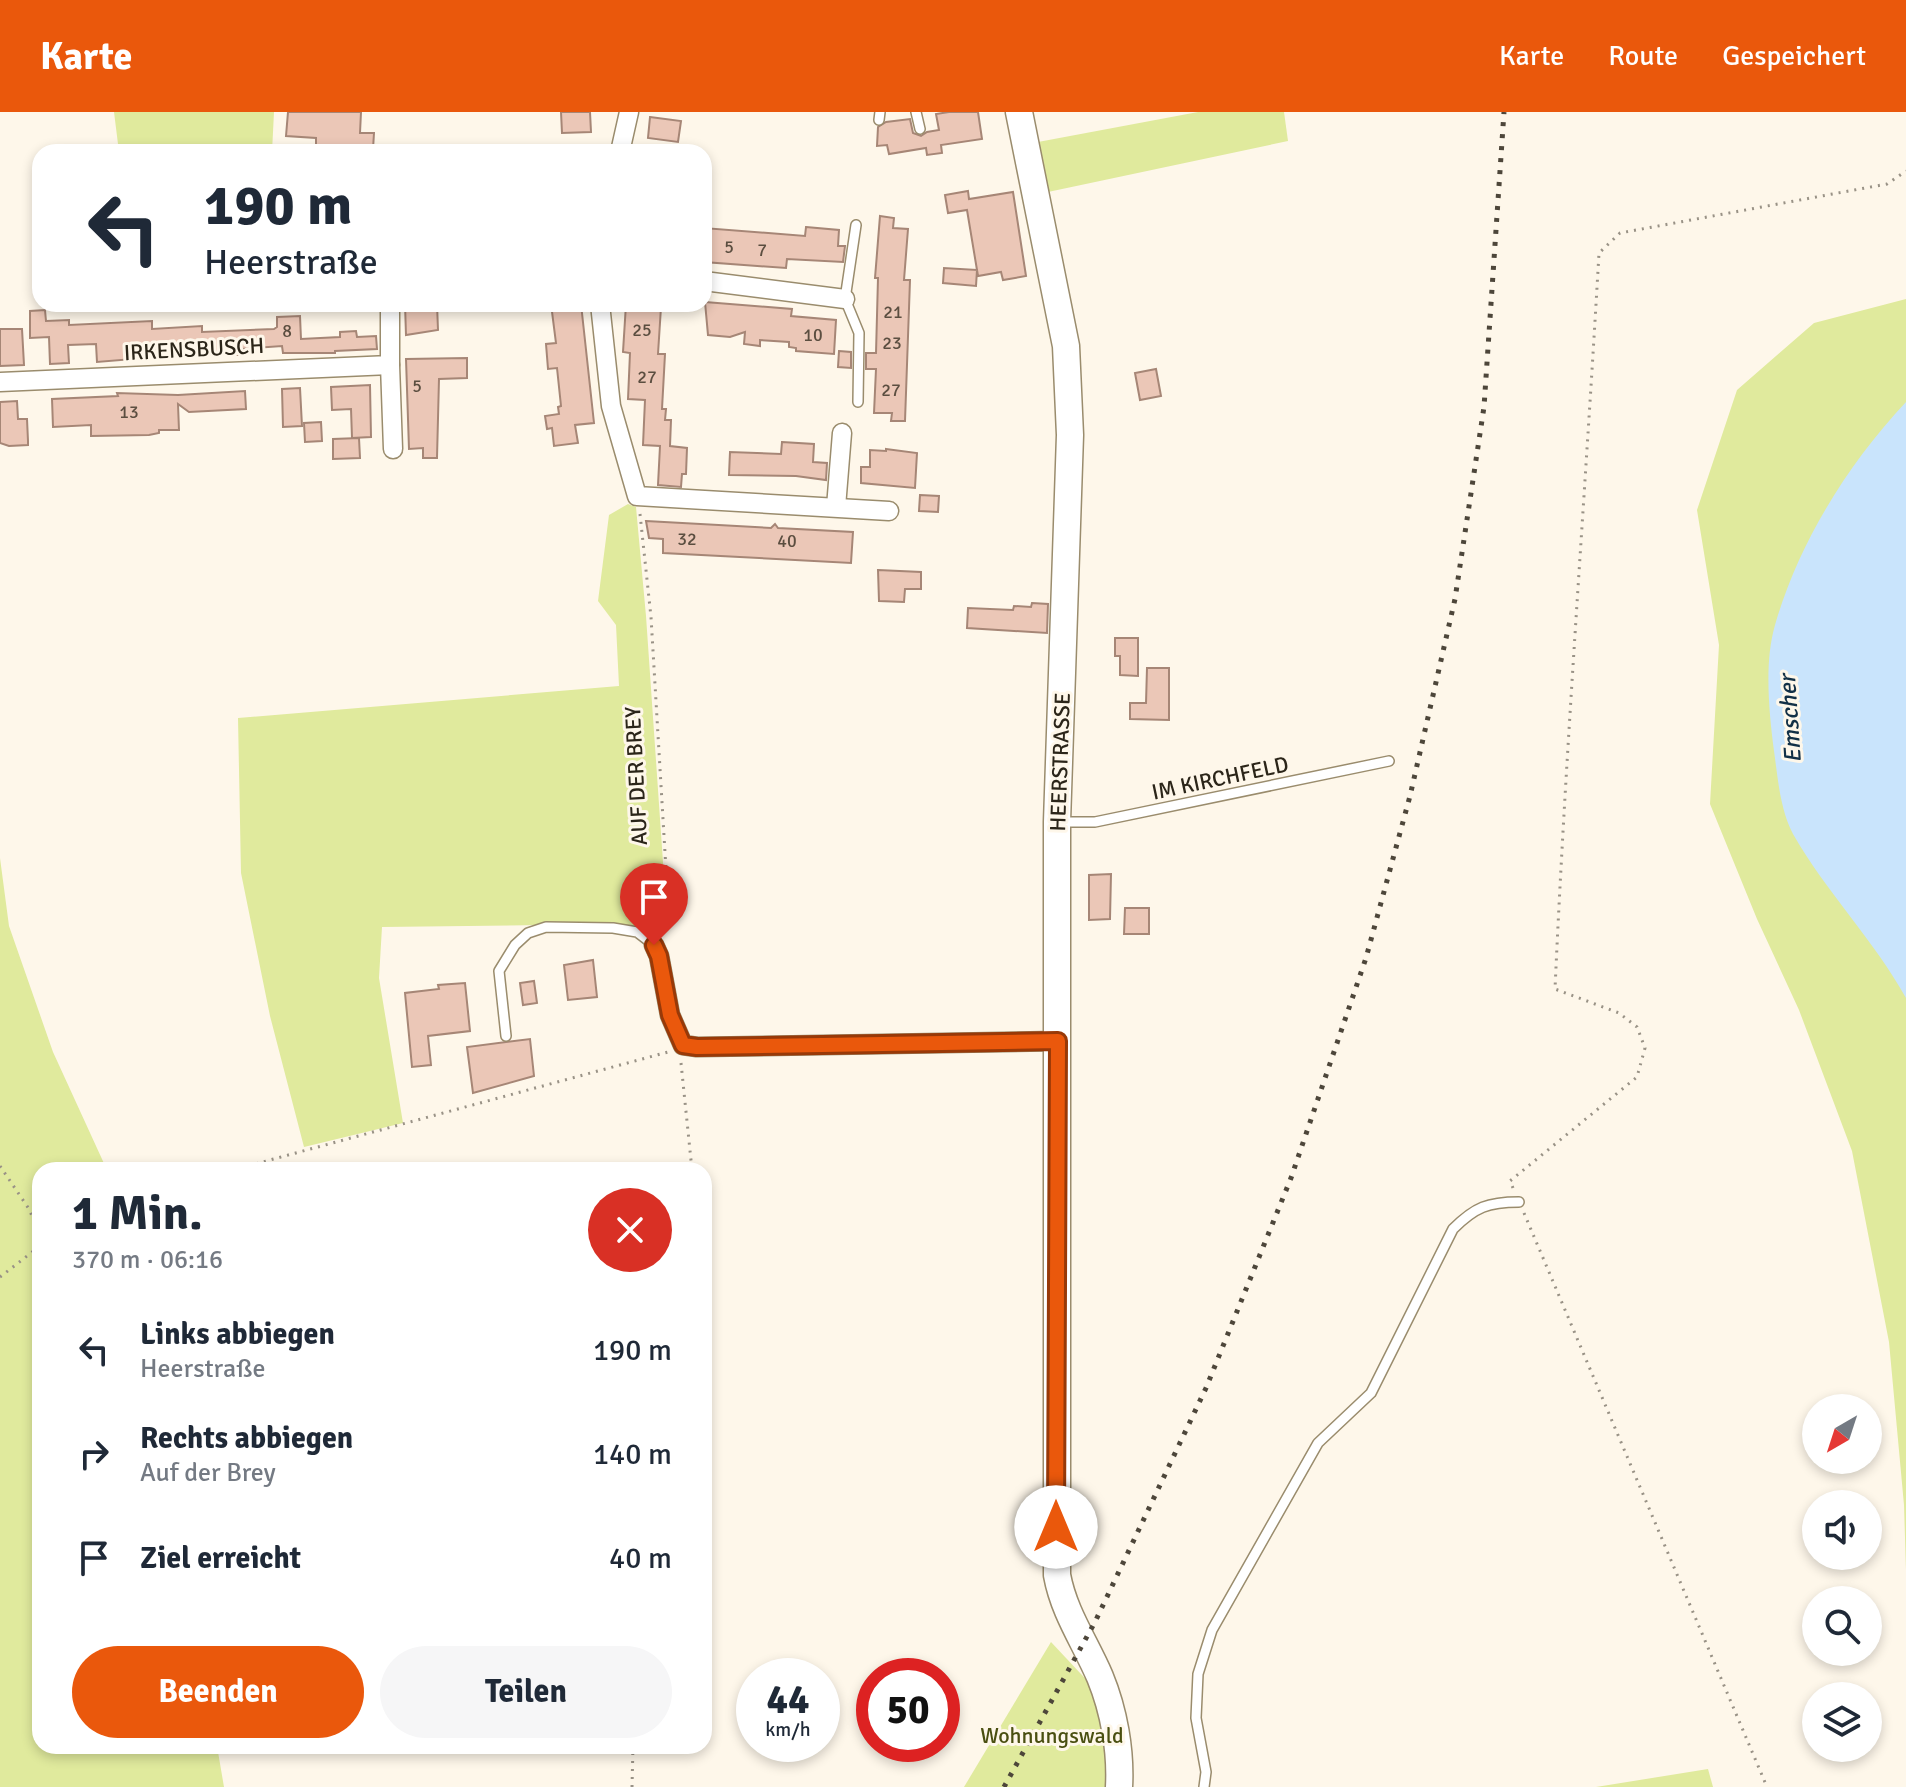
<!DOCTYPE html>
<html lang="de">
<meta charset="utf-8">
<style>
body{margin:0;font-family:Signika,sans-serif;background:#f6f6f7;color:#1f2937;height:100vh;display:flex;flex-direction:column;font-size:30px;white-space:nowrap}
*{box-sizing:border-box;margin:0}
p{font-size:26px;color:#747a83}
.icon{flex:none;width:44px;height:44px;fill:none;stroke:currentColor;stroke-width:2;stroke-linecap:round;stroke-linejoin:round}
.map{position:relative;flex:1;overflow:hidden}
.sheet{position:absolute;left:32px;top:1050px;width:680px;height:592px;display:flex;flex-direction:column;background:#fff;border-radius:24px;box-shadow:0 4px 12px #0003}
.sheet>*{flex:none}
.hud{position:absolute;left:32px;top:32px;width:680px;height:168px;border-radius:24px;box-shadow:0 4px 12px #0003;background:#fff;color:#1f2937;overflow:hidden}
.needle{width:52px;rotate:219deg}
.fabs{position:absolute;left:1802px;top:1282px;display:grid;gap:16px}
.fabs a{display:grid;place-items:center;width:80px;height:80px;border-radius:50%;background:#fff;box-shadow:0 4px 12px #0003;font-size:40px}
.speed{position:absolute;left:736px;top:1546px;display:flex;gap:16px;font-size:40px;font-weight:700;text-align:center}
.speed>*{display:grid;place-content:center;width:104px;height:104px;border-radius:50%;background:#fff;box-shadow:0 4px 12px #0003;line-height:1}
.speed small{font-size:20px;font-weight:400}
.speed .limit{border:12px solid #d22;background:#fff;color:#111}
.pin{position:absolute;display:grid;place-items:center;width:68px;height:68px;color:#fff;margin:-82px -34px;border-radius:50% 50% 50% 0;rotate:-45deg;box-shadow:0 0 8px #0007}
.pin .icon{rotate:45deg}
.me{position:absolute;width:88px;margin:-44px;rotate:0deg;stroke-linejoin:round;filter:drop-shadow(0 0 6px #0008)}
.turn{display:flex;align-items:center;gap:28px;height:168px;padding:0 40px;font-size:36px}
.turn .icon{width:104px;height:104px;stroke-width:2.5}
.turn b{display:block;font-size:56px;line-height:68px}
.round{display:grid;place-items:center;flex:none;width:84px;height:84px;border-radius:42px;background:#f6f6f7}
.overview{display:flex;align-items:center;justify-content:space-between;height:136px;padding:0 40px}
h1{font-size:48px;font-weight:800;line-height:60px}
.button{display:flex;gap:16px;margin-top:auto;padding:16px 40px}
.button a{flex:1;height:92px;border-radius:48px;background:#ea580c;color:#fff;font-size:32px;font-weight:800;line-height:92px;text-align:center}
.button a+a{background:#f6f6f7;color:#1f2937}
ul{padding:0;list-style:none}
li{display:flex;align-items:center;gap:24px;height:104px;padding:0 40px}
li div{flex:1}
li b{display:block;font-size:30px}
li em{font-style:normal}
header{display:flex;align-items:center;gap:48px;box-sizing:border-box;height:112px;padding:0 40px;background:#ea580c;color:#fff}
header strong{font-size:38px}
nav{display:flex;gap:44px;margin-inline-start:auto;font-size:28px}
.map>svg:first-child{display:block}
.green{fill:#e0ea9d}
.water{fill:#c9e4fc}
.building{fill:#ebc7b7;stroke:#a68676;stroke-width:2}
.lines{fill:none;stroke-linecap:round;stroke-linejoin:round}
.lane-casing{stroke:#9a8c6d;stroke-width:12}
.street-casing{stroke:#9a8c6d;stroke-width:21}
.secondary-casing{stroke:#9a8c6d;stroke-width:29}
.path{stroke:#999286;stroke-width:3;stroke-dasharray:2 6;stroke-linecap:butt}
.lane{stroke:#fff;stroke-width:9}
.street{stroke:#fff;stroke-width:18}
.secondary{stroke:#fff;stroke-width:26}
.rail{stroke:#4d463a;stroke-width:5;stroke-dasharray:4 8;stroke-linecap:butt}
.route-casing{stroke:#983908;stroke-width:20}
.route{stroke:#ea580c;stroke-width:14}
.labels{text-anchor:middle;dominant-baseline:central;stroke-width:6;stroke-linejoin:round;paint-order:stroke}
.number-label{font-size:18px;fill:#5b4e40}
.street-label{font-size:22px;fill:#2b2519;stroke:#fef7ea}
.park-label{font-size:22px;fill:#4a4f11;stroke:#fef7ea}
.water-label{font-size:24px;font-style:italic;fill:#123047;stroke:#fef7ea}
</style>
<header>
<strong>Karte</strong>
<nav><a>Karte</a><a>Route</a><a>Gespeichert</a></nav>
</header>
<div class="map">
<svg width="1906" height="1675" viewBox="0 0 1906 1675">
<rect width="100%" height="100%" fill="#fef7ea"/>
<g class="green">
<path d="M114 0H274L272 40H119Z"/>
<path d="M1198 0H1284L1288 29 1048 80 1038 30Z"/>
<path d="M1906 187V1458L1904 1393 1889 1230 1852 1039 1799 898 1757 807 1710 692 1719 533 1697 398 1737 278 1814 211Z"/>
<path d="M628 392 636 395 646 504 667 808 661 821 653 830 641 819 542 813 382 815 379 866 403 1011 304 1035 270 904 241 761 238 606 619 574 616 513 598 489 609 403Z"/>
<path d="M0 746 9 814 53 940 107 1058H40V1634H217L224 1675H0Z"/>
<path d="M1051 1530 1096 1578 1109 1675H964Z"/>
<path d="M1708 1657 1713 1675H1596Z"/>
</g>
<path class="water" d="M1906 290V886C1874 828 1826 780 1793 722 1780 697 1778 667 1774 639 1769 600 1764 551 1775 513 1799 430 1848 352 1906 290Z"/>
<g class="building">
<path d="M288 0H361L360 21H374L373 37 316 40V26L286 24Z"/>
<path d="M561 0H590L591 20 562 21Z"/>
<path d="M949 0H978L982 27 941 33 942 41 927 43 926 36 889 42 887 33 877 34 878 15 886 10 910 7 913 21 921 24 927 20 939 18 936 2Z"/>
<path d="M650 5 681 9 678 30 648 26Z"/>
<path d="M968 79 969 87 1013 80 1026 164 1003 168 1001 160 978 164 977 158 976 174 943 171 944 156 977 158 967 98 948 101 945 83Z"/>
<path d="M880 104 894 106 893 116 908 117 904 168H910L905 309H891L892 301H874L876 257H866V241H876L878 166H875Z"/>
<path d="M806 115 839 118 838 134H845L843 150 787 147 786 156 704 150V116L805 124Z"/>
<path d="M705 190 792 197 791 204 836 208 834 242 796 239V236L789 235V230L760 228V234L744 232 745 220 730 225 708 223Z"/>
<path d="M405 192H437L438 218 406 223Z"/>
<path d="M551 192H581L594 311 575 313 578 331 554 334 552 316 547 317 545 304 559 302 558 295 561 294 557 256 548 257 546 232 556 231Z"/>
<path d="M626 192H651V195H661L658 242H665L662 297H666L665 308H671L670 334 687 336 686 362H682L681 375 658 373 660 334 643 333 645 288 628 287 630 241 623 240Z"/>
<path d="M45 198 46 209 69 208V213L152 209V217L202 214V220L274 217 277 215V205L300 204 301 227 340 225V220L356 219 357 225 376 224 377 237 335 239V241H283L282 234 242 237V243H182L97 250 96 232 68 233 69 251 50 252 49 225 30 226V199Z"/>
<path d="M0 217H22L24 253 0 254Z"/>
<path d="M839 239 851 240V256L838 255Z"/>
<path d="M467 246V266L439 267 437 346H423V336L409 337 406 247Z"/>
<path d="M1156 257 1161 284 1140 288 1135 261Z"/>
<path d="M370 273 371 325 352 326 351 297 332 298 331 275Z"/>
<path d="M300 276 302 314 283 315 282 277Z"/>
<path d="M245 279 246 297 189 300 178 292 179 318H159V321L149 323 91 324V313L53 315 52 287 118 284 117 281 178 283Z"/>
<path d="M17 289 18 307H27L28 329V333L9 334 0 331V290Z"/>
<path d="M321 310 322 329 305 330 304 311Z"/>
<path d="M359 326 360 346 333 347V327Z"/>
<path d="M782 330 814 332 813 350 827 351 826 368 796 364 729 363 730 340 781 342Z"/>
<path d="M886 337 917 341 915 376 861 371V355H870V338L886 339Z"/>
<path d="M920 383 939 384 938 400 919 399Z"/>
<path d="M646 409 771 416 775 412 778 416 853 420 851 451 663 441V427L649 426Z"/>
<path d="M878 458 921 460V477H905L904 490 879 489Z"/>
<path d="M1032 491 1048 492 1047 521 967 516 968 496 1013 498 1014 494 1031 495Z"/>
<path d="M1115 526H1138V564L1120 563V544H1115Z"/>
<path d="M1147 556H1169V608L1130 607V591H1146Z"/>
<path d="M1111 762 1110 807 1089 808V763Z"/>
<path d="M1125 796H1149V822H1124Z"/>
<path d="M593 848 597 885 568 888 564 853Z"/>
<path d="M534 869 537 891 523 893 520 871Z"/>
<path d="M465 871 470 919 428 924 431 953 412 955 405 881 439 877 438 873Z"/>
<path d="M530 927 534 964 473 981 467 935Z"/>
</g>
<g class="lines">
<g class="lane-casing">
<g id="lane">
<path d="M916 0 920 17"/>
<path d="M879 8 880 0"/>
<path d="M856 113 845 187 859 221 858 290"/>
<path d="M1059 710H1095L1389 649"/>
<path d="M506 924 499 859 515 833 528 821 546 815 613 816 637 820 654 833"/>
<path d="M1204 1675 1206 1660 1196 1606 1198 1562 1212 1518 1318 1331 1371 1281 1453 1117C1475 1095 1488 1090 1519 1090"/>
</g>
</g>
<g class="street-casing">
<g id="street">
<path d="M620 40 629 0"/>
<path d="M704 169 845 187"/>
<path d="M600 192 611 294 637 384 889 399"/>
<path d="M390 253 393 337"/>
<path d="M0 270 390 253V192"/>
<path d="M836 395 842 321"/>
<path d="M654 833 659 844 670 903 683 933 697 935 1058 929"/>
</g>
</g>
<g class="secondary-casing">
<path id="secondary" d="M1019 0 1066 234 1070 323 1057 710V1463C1064 1501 1085 1530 1100 1565 1114 1599 1121 1639 1119 1675"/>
</g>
<g class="path">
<path d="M640 402 651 505 669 808 664 821"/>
<path d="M681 951 692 1058"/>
<path d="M0 1054 29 1097 40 1122"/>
<path d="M233 1058 668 940"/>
<path d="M1513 1076 1510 1069 1637 965 1645 936 1637 915 1619 901 1555 877C1566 631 1585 387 1599 141L1620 121 1887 72 1906 59"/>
<path d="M1524 1101 1767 1675"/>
<path d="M0 1165 40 1134"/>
<path d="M632 1675 633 1634"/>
</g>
<use href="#lane" class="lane"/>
<use href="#street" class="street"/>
<use href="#secondary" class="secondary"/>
<path class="rail" d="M1004 1675 1095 1510 1206 1276 1291 1066 1366 846 1410 684 1455 487 1484 295 1504 0"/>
</g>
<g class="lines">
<g class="route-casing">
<path id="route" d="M654 833 659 844 670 903 683 933 697 935 1058 929 1056 1415"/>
</g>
<use href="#route" class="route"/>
</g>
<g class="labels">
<g class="number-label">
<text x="729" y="135">5</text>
<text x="762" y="138">7</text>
<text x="893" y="200">21</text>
<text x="642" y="218">25</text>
<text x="287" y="219">8</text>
<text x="813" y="223">10</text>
<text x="892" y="231">23</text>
<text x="647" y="265">27</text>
<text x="417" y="274">5</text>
<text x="891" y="278">27</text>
<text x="129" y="300">13</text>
<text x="687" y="427">32</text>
<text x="787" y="429">40</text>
</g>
<g class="street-label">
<text transform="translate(194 237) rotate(-3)">IRKENSBUSCH</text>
<text transform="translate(1060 650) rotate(-88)">HEERSTRASSE</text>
<text transform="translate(636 664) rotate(-93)">AUF DER BREY</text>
<text transform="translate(1220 666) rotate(-12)">IM KIRCHFELD</text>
</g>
<g class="park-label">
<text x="1052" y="1623">Wohnungswald</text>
</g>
<g class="water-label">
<text transform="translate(1790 607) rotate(-94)">Emscher</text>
</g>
</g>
</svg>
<div class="fabs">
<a><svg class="needle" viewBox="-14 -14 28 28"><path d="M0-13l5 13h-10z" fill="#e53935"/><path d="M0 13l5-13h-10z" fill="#747a83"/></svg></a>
<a><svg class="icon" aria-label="sound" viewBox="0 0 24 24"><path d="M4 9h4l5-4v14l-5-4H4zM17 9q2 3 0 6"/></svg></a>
<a><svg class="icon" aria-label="search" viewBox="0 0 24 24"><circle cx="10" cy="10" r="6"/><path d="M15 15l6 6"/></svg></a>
<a><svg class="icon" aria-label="layers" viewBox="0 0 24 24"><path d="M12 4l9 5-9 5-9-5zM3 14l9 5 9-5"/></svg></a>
</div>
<div class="speed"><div>44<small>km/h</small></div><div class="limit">50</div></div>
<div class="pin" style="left:654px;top:833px;background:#d93025"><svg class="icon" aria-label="arrive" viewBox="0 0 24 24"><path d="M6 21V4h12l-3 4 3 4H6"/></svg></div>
<svg class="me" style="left:1056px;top:1415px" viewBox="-20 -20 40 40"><circle r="19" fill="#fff"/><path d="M0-13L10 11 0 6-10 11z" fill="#ea580c"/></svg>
<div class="hud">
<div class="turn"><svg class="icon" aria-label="left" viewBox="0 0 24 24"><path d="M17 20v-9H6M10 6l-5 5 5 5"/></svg><div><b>190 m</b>Heerstraße</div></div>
</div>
<section class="sheet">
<div class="overview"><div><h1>1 Min.</h1><p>370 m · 06:16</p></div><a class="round" style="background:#d93025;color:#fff"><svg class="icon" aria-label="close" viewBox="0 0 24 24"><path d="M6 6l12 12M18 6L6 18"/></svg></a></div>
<ul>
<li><svg class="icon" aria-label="left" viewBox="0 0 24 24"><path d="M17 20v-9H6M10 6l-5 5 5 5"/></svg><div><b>Links abbiegen</b><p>Heerstraße</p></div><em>190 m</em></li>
<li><svg class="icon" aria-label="right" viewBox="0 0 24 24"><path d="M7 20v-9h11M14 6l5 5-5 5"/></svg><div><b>Rechts abbiegen</b><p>Auf der Brey</p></div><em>140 m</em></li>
<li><svg class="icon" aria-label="arrive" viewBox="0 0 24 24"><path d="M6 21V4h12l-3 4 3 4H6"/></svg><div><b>Ziel erreicht</b></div><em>40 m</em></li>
</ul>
<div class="button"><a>Beenden</a><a>Teilen</a></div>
</section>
</div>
